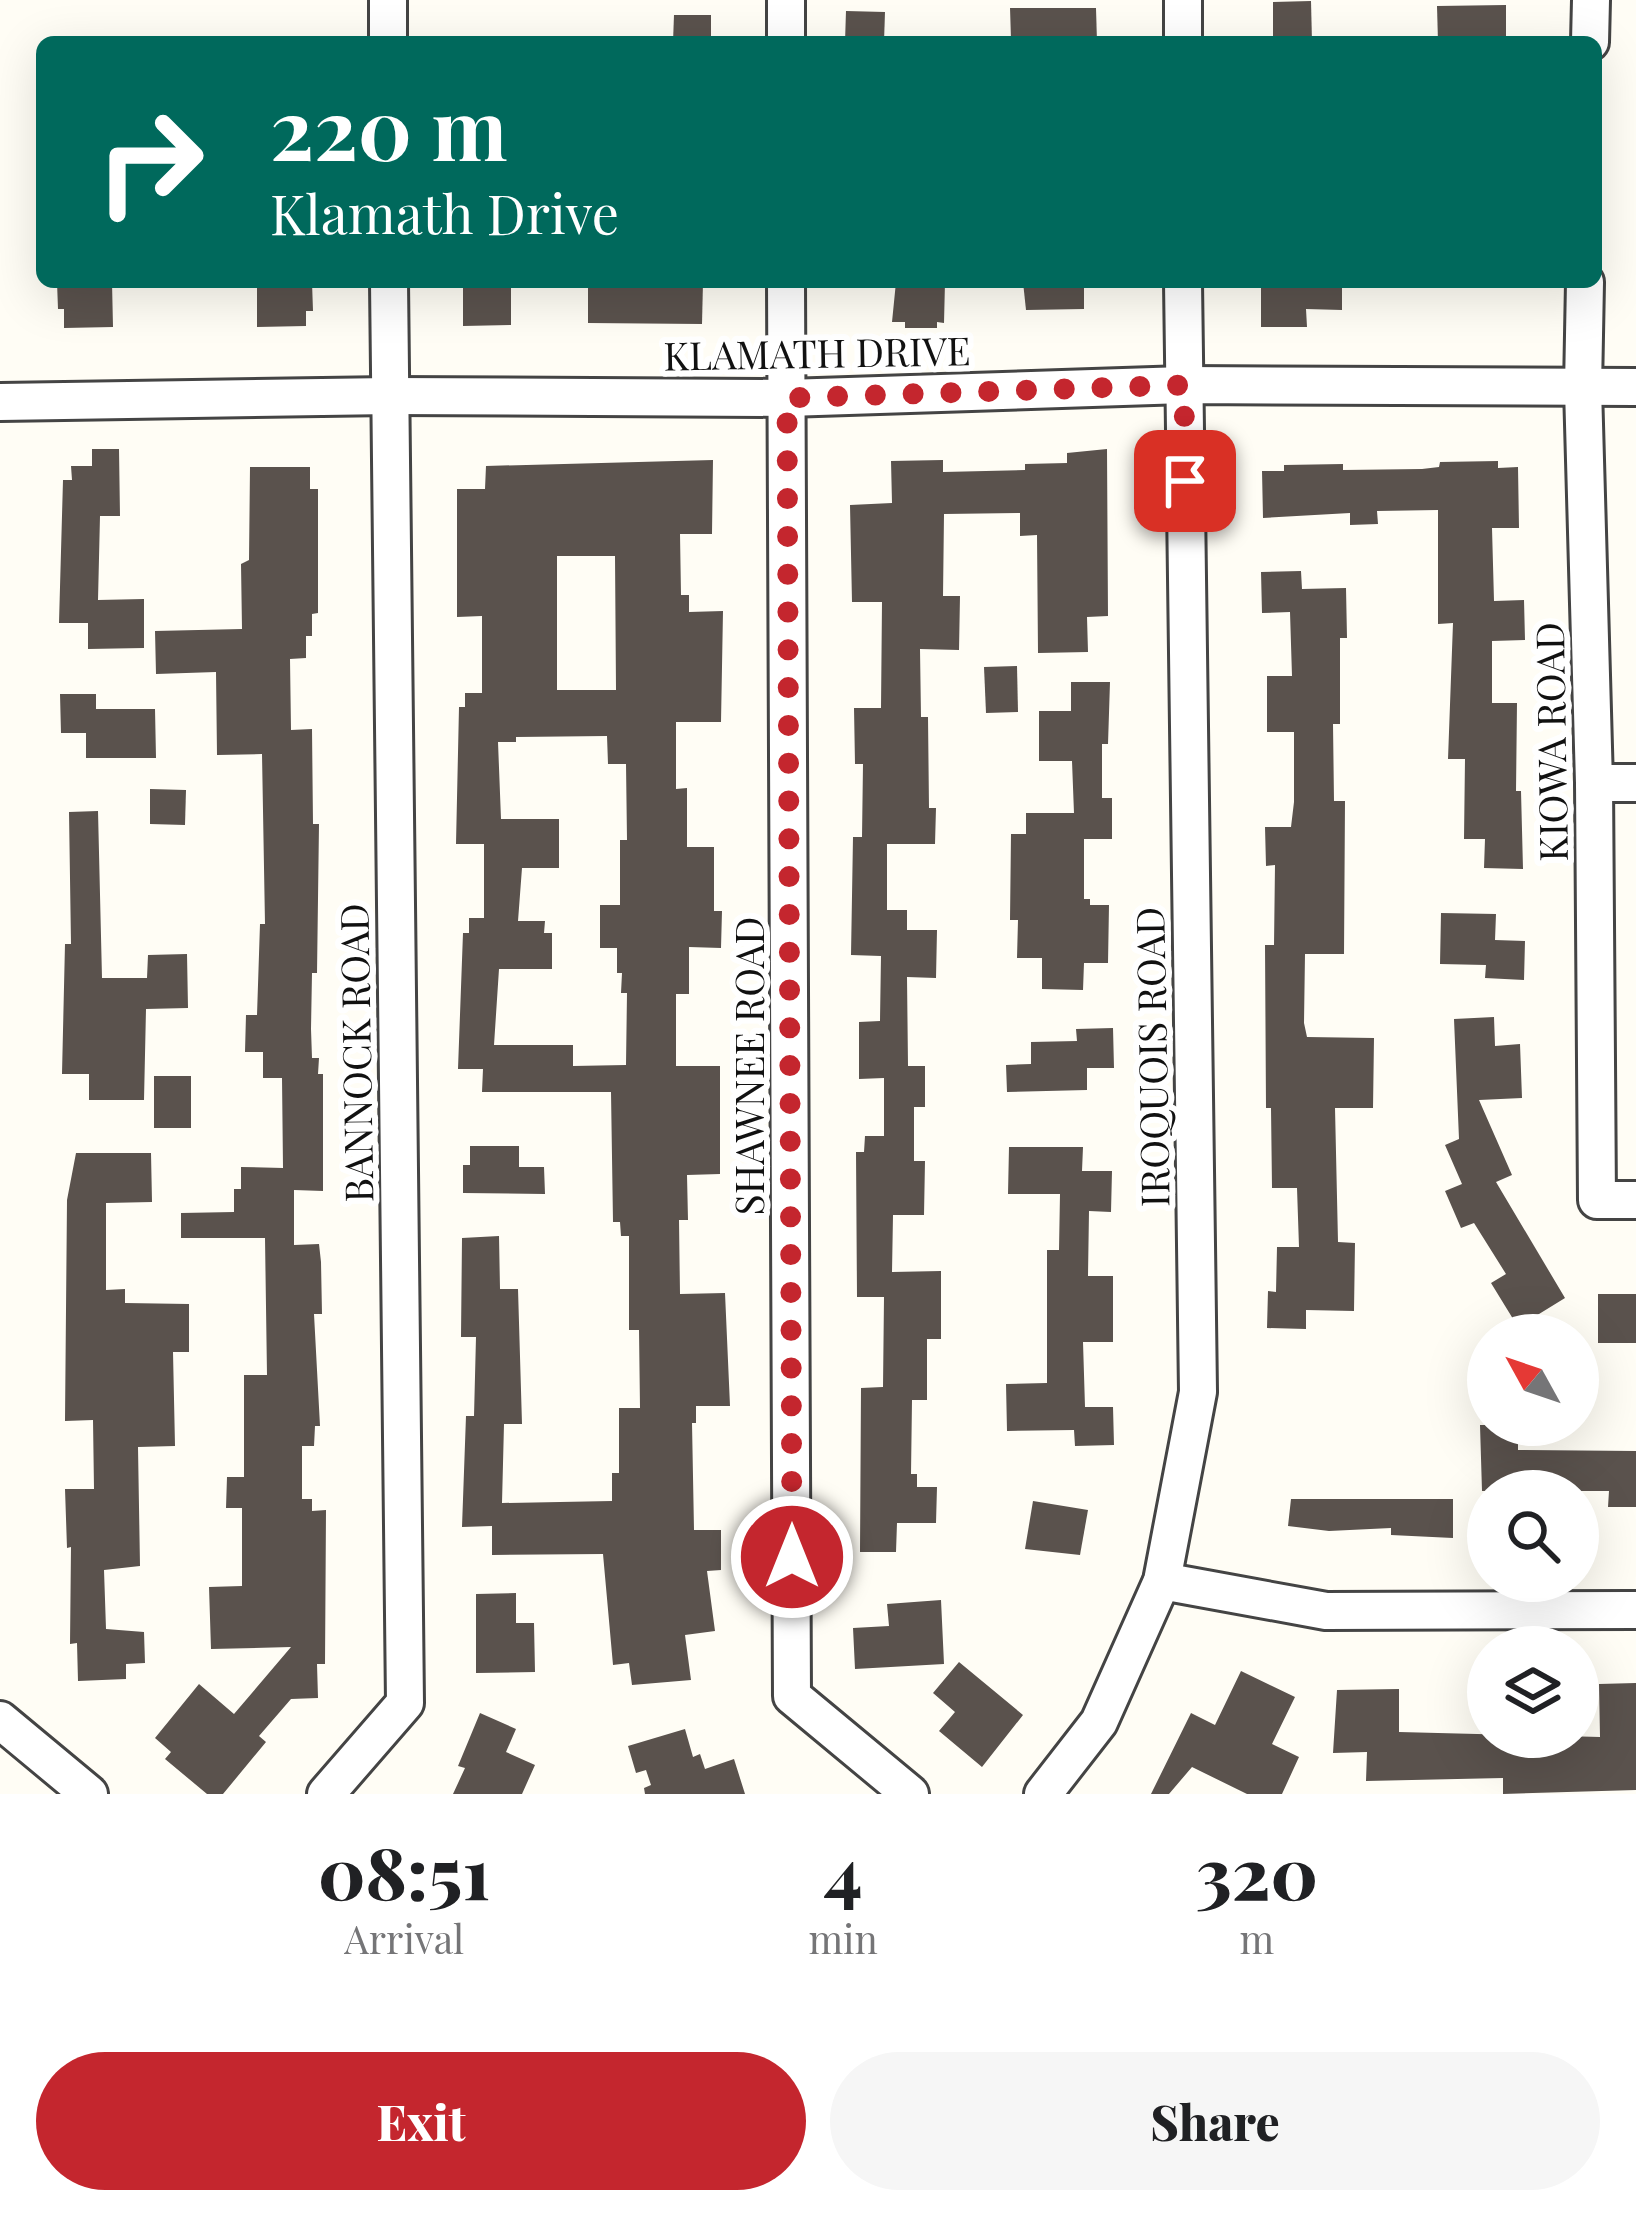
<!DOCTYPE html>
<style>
body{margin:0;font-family:"Playfair Display",serif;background:#f6f6f6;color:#202124;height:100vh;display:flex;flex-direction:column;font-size:45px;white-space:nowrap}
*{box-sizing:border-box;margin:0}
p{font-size:39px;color:#757577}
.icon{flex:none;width:66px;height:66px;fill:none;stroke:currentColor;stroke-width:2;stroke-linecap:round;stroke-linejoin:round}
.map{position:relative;height:1794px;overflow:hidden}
.details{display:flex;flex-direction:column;background:#fff;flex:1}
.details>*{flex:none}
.banner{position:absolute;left:36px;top:36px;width:1566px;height:252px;border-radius:18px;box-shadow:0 12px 48px #0002;background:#00695c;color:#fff;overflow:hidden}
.needle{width:78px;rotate:310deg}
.fabs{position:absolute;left:1467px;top:1314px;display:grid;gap:24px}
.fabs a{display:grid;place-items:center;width:132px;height:132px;border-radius:50%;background:#fff;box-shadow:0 12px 48px #0002;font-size:60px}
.pin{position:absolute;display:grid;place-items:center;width:102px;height:102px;color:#fff;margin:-51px;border-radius:24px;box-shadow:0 6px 18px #0006}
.me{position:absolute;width:132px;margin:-66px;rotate:0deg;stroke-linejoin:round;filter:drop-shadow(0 0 9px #0008)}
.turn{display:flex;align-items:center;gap:42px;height:252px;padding:0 36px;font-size:54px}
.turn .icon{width:156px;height:156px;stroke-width:2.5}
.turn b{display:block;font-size:84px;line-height:102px}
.eta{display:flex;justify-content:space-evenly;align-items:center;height:204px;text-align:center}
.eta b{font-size:72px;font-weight:800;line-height:84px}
.button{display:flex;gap:24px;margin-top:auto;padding:24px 36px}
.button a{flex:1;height:138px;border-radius:72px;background:#c4262e;color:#fff;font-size:48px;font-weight:800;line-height:138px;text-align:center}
.button a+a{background:#f6f6f6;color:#202124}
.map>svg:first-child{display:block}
.building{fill:#5a524d;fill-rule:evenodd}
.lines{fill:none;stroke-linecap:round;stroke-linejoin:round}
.minor-casing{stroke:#444;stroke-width:42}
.minor{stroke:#fff;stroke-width:36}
.route{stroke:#c4262e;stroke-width:21;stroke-dasharray:0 37.8}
.labels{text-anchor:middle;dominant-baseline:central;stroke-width:12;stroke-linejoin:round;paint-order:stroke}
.street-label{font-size:39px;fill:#111;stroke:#fff}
</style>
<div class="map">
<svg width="1636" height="1794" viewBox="0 0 1636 1794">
<rect width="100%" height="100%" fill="#fffdf5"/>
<g class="building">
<path d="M1311 1 1312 42H1273V2Z"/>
<path d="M1506 5V42H1438L1437 6Z"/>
<path d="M1010 8H1096L1097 42 1011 39Z"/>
<path d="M846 11 885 12 884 42H845Z"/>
<path d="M674 15H711V42H673Z"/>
<path d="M57 282H112L113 327 64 328V309H58Z"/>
<path d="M257 282H312L313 311H306V326L257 327Z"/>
<path d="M463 282H511V325L463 326Z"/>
<path d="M588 282H703L702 324 588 323Z"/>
<path d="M896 282H945L944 323 937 322V328H905V322H892Z"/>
<path d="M1023 282H1084V309L1026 310Z"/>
<path d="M1261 282H1342V310L1306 309 1307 327H1261Z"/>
<path d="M92 449H119L120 516H100L98 600 144 599V648L88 649V623H59L63 480H72L71 466H92Z"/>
<path d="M1107 449 1108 616 1087 617 1088 652 1038 653 1037 535 1020 536V513L944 514 943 596H960L959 650 920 649 921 717H928L929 808H936L935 844H887V910H907V930H937L936 978 907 977 908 1066H925V1107H914V1161H925L924 1215H893L892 1272 941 1271V1339H927V1400H912L911 1474H917V1487H937L936 1523H897L896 1552H860L861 1388 883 1387 884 1297H857L856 1152H864L865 1136H884V1078L859 1079V1022L880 1021 881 956 851 955 853 837H862L863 764H855L854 708H881L882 602H852L850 505 892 503 891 461 943 460V472L1025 470V464L1067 463V453Z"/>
<path d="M713 460 712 534H680L681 595H689V612L723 611 721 722H676V789L687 788V847H714V911H722L721 948 689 947V994H676V1066H720V1174L687 1175 688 1220H679L680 1294 725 1293 730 1406H696V1423H692L694 1530H721V1570L707 1571 715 1631 685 1635 691 1680 632 1685 629 1663 613 1665 603 1554 492 1555V1526L462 1527 466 1416H474L476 1337H461L462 1238 499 1236 500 1289H518L522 1424H504L502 1503 612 1501V1473H619V1408H640L639 1330H629V1236H621L620 1222H613L611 1092H482L483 1069H458L463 933H469V918H484V844H456L459 707H465V693H482V616L457 617V489H485L486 466ZM557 556H615L616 690H557ZM607 736 608 764H626L627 840H620V905H600V948H617V973H622L621 993H627L626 1065 573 1066V1045H494L499 969H552V933H544L545 921H518L522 868H559V819H501L498 742H516V737Z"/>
<path d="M1498 461V468L1518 467 1519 528H1492L1494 601 1524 600 1525 640 1492 641V703H1517L1516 791H1521L1523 869 1484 868 1485 839H1464L1465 759H1448L1453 623 1438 624V510L1377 511 1378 524 1350 525V513L1263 518 1262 471H1284V465L1343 464V470L1422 469 1439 467 1440 462Z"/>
<path d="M250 467H310V489H318V613L312 614V636H306V658L290 659 291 730 312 729 313 824H319L317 973H312L311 1029 312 1058H319L318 1074H323V1191L294 1190V1245L319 1244 321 1262 322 1314H314L320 1426H315L314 1446H302V1499H312V1511L326 1510 325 1664H317L318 1698 291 1699 259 1736 266 1742 223 1794H207L165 1759 171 1752 155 1738 199 1684 234 1714 291 1647 211 1649 209 1587 242 1586V1508H226L227 1477H244V1375H267L265 1238H181V1213L234 1212V1189H241V1167L283 1168 282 1078H263V1052H245L246 1015H257L260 924H265L262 754 217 755 216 672 156 674 155 631 242 629 241 564 249 560Z"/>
<path d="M1301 571 1302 589 1346 588 1347 638H1340V724H1333L1334 801H1345L1344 954H1305L1304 1023 1307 1037 1374 1038 1373 1108H1335L1338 1242 1355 1243 1354 1311 1306 1310V1329L1267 1328 1268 1291 1276 1292 1277 1247H1299L1297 1188H1272L1271 1108H1266L1265 945H1274L1275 865 1266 866 1265 827H1291L1294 802V732H1267V676H1292L1290 612 1262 613 1261 572Z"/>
<path d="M1017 666 1018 712 986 713 984 667Z"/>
<path d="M1071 682H1110L1108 744H1102V798H1112V839H1084V899H1090V905H1109L1108 963H1084L1083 990 1042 989V958H1017L1018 920H1010L1011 834H1026V813H1074L1072 761H1039V711H1071Z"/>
<path d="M60 694H96V709H155L156 758H86V733H61Z"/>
<path d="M150 789 186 790 185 825 150 824Z"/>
<path d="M98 811 102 978H147L148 955 187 954 188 1008 146 1009 144 1100H89V1074H62L65 944H71L69 812Z"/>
<path d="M1441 913 1496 914 1495 940 1525 941 1524 980 1485 978 1486 965 1440 964Z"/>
<path d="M1494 1017 1495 1046 1520 1044 1522 1098 1479 1100 1512 1175 1496 1182 1565 1298 1518 1327 1491 1283 1506 1274 1474 1223 1461 1228 1445 1191 1462 1184 1445 1145 1459 1139 1454 1019Z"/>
<path d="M1113 1028 1114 1068H1087V1090L1007 1092 1006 1065 1031 1064V1042L1077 1041 1076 1029Z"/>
<rect x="154" y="1076" width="37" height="52"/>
<path d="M470 1146H519V1167H544L545 1194 463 1193V1165H470Z"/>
<path d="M1009 1147H1083L1082 1171H1112L1111 1212 1089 1211 1088 1276H1113V1342H1083L1085 1407H1113L1114 1445 1075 1446 1074 1430 1007 1431 1006 1384 1047 1383V1250H1059L1060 1194H1008Z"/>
<path d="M76 1153H151L152 1202 106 1203V1290L125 1289V1303L189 1304V1352H173L175 1446 138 1447 140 1566 104 1570 106 1629 144 1632 145 1663 126 1664V1679L78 1681 77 1643 70 1644 71 1547 67 1548 65 1489H94L93 1420 65 1421 67 1200Z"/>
<rect x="1598" y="1294" width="38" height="49"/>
<path d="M1480 1425H1518V1450L1636 1451V1507H1608L1609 1491H1482Z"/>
<path d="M1291 1499H1453V1538L1391 1535V1528L1329 1531 1288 1526Z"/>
<path d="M1033 1501 1088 1510 1080 1555 1025 1549Z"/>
<path d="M516 1593V1623H534L535 1672 476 1673V1594Z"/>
<path d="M941 1600 944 1664 855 1669 853 1628 889 1626 887 1604Z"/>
<path d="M959 1662 1023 1715 982 1767 939 1731 955 1712 933 1693Z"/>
<path d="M1241 1671 1295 1697 1272 1744 1299 1757 1282 1794H1247L1192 1767 1169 1794H1151L1191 1713 1215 1725Z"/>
<path d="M1636 1683V1790L1503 1794V1778L1366 1781 1367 1752 1333 1753 1337 1690 1399 1689V1732L1600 1737 1599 1684Z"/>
<path d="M480 1713 516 1729 506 1752 535 1765 522 1794H453L465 1768 458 1766Z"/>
<path d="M685 1729 693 1757 700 1754 705 1769 734 1759 745 1794H645L644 1788 651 1785 646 1770 636 1773 628 1746Z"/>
</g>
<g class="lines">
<g class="minor-casing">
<g id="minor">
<path d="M388 0V42"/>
<path d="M786 0V42"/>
<path d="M1183 0V42"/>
<path d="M1590 42 1591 0"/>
<path d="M786 282 792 1696 910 1794"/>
<path d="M1585 282 1583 388 1594 783 1597 1200H1636"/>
<path d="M0 402 390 396 787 398 1184 385 1636 387"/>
<path d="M1594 783H1636"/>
<path d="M1162 1581 1326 1611 1636 1610"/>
<path d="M0 1720 89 1794"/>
<path d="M326 1794 405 1703 389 282"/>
<path d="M1043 1794 1099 1722 1162 1581 1198 1392 1183 282"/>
</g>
</g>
<use href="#minor" class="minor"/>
</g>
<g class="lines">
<path class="route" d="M792 1557 787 398 1184 385 1185 481"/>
</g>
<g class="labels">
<g class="street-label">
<text transform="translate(817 352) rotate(-1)">KLAMATH DRIVE</text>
<text transform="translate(1550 742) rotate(-91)">KIOWA ROAD</text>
<text transform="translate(355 1053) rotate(-91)">BANNOCK ROAD</text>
<text transform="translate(1151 1057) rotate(-91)">IROQUOIS ROAD</text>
<text transform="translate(748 1066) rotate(-90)">SHAWNEE ROAD</text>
</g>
</g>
</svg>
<div class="fabs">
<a><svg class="needle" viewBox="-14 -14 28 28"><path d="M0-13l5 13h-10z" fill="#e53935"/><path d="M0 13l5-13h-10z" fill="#757577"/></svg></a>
<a><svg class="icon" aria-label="search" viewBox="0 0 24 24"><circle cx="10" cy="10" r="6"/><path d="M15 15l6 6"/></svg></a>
<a><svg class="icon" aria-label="layers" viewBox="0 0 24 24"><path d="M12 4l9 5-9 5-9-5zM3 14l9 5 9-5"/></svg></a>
</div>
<div class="pin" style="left:1185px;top:481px;background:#d93025"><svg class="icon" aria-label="arrive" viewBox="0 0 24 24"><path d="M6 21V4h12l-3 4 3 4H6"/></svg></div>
<svg class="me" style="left:792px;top:1557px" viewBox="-20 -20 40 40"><circle r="17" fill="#c4262e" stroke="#fff" stroke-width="3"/><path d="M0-11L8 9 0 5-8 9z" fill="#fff"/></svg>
<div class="banner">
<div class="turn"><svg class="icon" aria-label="right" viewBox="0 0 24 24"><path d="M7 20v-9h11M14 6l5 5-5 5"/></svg><div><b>220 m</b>Klamath Drive</div></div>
</div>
</div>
<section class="details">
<div class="eta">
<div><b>08:51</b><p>Arrival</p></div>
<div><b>4</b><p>min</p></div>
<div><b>320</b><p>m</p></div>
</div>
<div class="button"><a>Exit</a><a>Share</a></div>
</section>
